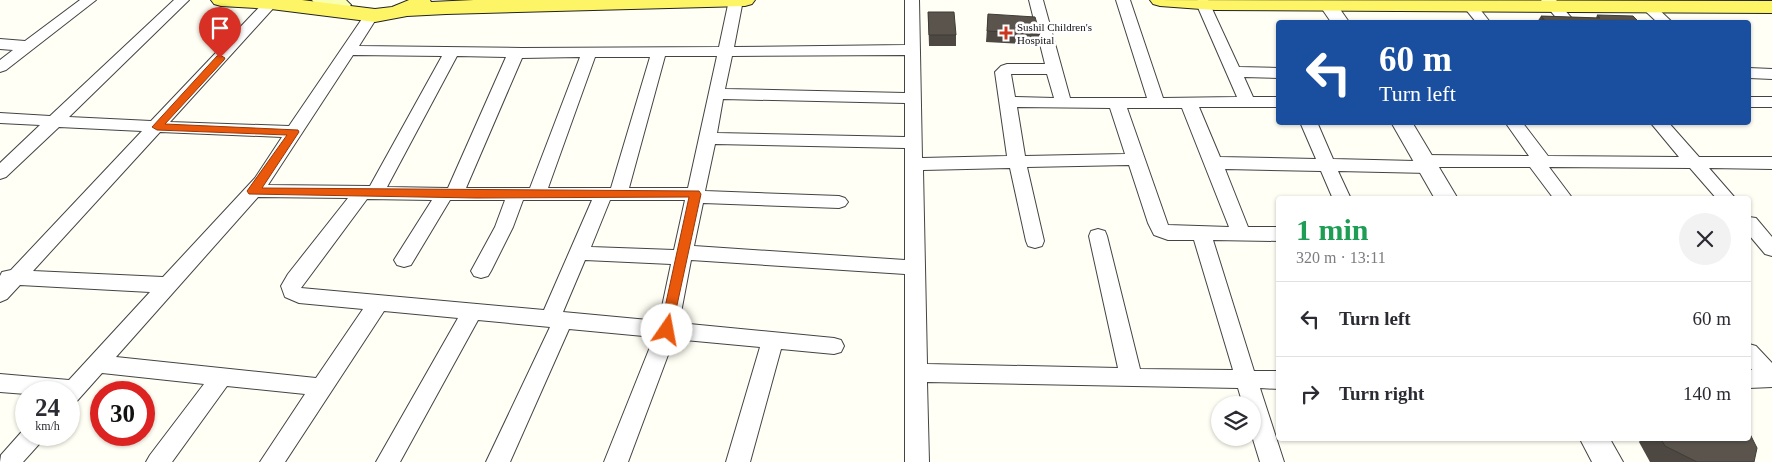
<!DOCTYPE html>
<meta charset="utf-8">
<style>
body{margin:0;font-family:Georgia,serif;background:#f2f2f3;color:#2b2b33;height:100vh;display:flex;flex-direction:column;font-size:19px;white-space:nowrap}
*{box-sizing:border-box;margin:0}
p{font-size:16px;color:#7c7c81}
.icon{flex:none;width:28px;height:28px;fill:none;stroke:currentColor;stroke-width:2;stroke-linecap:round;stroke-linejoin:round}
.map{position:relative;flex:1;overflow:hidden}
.side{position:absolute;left:1276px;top:196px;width:475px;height:245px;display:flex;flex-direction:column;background:#fff;border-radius:5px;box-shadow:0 1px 4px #0004}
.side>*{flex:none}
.hud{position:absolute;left:1276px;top:20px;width:475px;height:105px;border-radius:5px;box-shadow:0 1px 4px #0004;background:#1a4fa0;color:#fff;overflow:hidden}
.buttons{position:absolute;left:1211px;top:396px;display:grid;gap:10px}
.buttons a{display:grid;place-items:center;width:50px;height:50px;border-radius:50%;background:#fff;box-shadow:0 1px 4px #0004;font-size:25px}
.speed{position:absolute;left:15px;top:381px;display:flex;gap:10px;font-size:25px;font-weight:700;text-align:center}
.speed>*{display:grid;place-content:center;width:65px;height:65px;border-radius:50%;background:#fff;box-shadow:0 1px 4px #0004;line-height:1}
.speed small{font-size:12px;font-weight:400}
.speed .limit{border:8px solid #d22;background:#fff;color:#111}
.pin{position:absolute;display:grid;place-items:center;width:42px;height:42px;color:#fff;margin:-51px -21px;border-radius:50% 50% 50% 0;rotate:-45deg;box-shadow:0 0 5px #0007}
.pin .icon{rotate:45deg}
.me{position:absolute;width:55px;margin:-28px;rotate:12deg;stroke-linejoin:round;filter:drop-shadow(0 0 4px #0008)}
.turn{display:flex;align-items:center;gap:18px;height:105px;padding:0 20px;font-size:22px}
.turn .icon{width:65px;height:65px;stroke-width:2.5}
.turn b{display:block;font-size:35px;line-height:42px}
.round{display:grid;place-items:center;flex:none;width:52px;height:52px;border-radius:26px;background:#f2f2f3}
.head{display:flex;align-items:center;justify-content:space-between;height:85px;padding:0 20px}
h1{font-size:30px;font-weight:800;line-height:38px;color:#1e9e55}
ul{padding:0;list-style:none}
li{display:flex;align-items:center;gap:15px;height:75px;padding:0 20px;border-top:1px solid #e1e1e2}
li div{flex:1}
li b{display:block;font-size:19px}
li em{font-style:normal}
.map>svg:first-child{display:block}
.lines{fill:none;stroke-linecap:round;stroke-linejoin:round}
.minor-casing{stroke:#444;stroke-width:2}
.tertiary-casing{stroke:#444;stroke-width:2}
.secondary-casing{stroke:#333;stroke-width:2}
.primary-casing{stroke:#222;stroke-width:2}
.minor{fill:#fff;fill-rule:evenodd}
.tertiary{fill:#fff;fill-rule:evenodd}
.secondary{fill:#f9ffb0;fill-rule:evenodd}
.primary{fill:#fef566;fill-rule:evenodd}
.wall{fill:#4d4842}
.building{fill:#5a544d;stroke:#3f3b36}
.route{fill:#ea580c;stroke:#983908}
.poi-dot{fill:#ca3720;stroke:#fff;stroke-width:2}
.labels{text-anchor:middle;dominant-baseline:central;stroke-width:5;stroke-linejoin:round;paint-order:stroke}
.far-poi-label{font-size:11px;fill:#111;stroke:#fff;text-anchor:start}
</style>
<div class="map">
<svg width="1772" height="462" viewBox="0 0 1772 462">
<rect width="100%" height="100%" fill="#fffff5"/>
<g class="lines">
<g class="minor-casing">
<g id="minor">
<path d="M80 0H96L6 70 0 72V60L13 50 0 49V39L25 41Z"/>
<path d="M174 0H189L69 117 151 121 266 0H276L278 3 170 122 289 126 366 13H376L378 16 359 46 522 48 719 47 729 0H743L734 47 905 45V0H919L922 158 1007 156 995 72 1001 66 1007 64H1045L1029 0H1043L1070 98H1147L1116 0H1130L1163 98 1237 97 1196 3 1198 0H1208L1239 67 1279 68V78L1244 77 1253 97H1279V107H1199L1220 157 1316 159 1300 122H1317L1333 159 1415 161 1418 157 1424 155 1529 156 1505 122H1522L1548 156 1679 157 1650 122H1668L1699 157H1772V169L1709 168 1736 199H1717L1690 168 1549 167 1573 199H1554L1530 167H1437L1434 171 1428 173 1338 171 1351 199H1333L1321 171 1225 169 1248 227H1279V241L1213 240 1254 371H1279V389L1260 388 1284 462H1260L1252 436V405H1243L1238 388 927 382 929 462H905V274L691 260 679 323 834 338 841 340 844 346 841 352 834 354 781 349 750 462H726L760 347 674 339 628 462H604L654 337 569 329 510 462H486L550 327 478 320 400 462H376L458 318 384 311 285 462H260L305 394 227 386 172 462H146L150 455 204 384 102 373 77 401 69 404V392H26V394L0 392V374L69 380 150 292 20 285 7 299 0 302V276L2 272 11 270 142 131 59 127 6 177 0 179V163L40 125 0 123V113L50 116ZM353 55 442 56 370 186 268 185ZM905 55V93L725 89 732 56ZM457 56 506 57 448 188 387 187ZM665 56H717L688 188H629ZM580 57 530 188H466L522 58ZM595 57H650L611 188H548ZM1011 74H1047L1054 98 1015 97ZM723 99 905 103V137L717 133ZM1017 107 1110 108 1125 154 1025 156ZM1127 108H1182L1229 227 1168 225ZM160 132 282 137 255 178 163 277 33 271ZM715 144 905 148V260L694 246 703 203 839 208 845 206 848 202 845 198 839 196 705 191ZM1129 165 1148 223 1154 235 1168 240H1194L1233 370 1140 369 1107 236 1105 231 1098 229 1091 231 1089 236 1118 368 927 364 923 170 1010 168 1026 241 1028 246 1035 248 1042 246 1044 241 1027 167ZM258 197 348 198 288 274 281 286 285 297 299 303 363 309 316 378 116 357ZM367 199 432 200 394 260 397 265 404 267 411 265 450 200H505L495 227 471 271 474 276 481 278 488 276 491 271 513 227 523 200H592L544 310 301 288ZM610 200H685L674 250 591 247ZM585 260 671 264 659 321 563 312Z"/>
<path d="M1541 0H1556L1575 22H1560Z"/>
<path d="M1470 2 1475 3 1490 22H1476L1463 6 1465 3Z"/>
<path d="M1648 3 1653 4 1672 22H1657L1641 7 1643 4Z"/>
<path d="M1749 68 1772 69V79L1749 78Z"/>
<rect x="1749" y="97" width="23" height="10"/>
<path d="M1749 217 1756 218 1772 237V256L1765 254 1749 235Z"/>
<path d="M1749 344 1756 346 1772 363V387L1749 388V370H1752L1749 366Z"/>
<path d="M25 428 26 435H44L41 442 23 462H0L1 455Z"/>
</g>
</g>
<g class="tertiary-casing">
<g id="tertiary">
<path d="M1329 1 1335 2 1349 22H1331L1320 6 1323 2Z"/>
<path d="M1391 122H1412L1458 199H1435Z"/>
<path d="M1580 439H1610L1623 462H1592Z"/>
</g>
</g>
<g class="secondary-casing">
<path id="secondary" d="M312 0H346L351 5 347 9 340 11 315 4Z"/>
</g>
<g class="primary-casing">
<g id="primary">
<path d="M211 0H302L375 9 392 7 409 0H430L431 2 474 0H755L752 4 745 6 446 14 407 16 375 22 271 9 221 6 214 4Z"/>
<path d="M1150 0 1772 1V13L1215 10 1160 6 1153 4Z"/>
</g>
</g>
<use href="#minor" class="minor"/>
<use href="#tertiary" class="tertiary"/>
<use href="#secondary" class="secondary"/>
<use href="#primary" class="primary"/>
</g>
<g class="wall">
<path d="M928 12 956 35V46H929Z"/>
<path d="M988 14 1040 34 1038 45 986 42Z"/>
<path d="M1597 15 1639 22H1537L1541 16 1596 18Z"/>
<path d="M1641 439H1749L1754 462H1650L1639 442Z"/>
</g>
<g class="building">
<path d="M928 12H954L956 35H929Z"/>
<path d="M988 14 1035 17 1040 34 987 31Z"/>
<path d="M1597 15 1633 16 1639 22H1546L1541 16 1600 18Z"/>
<path d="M1749 432 1757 448 1754 462H1697L1665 446 1661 439H1749Z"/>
</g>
<path class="route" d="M220 55 225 58 224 60 165 124 298 130 299 132 262 188 699 191 701 194 671 333H662L660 330 689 197 476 198 249 194 247 191C260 172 274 154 287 135L157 130 152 127 217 56Z"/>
<path class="poi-dot" d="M1003.5 25.5h5v5h5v5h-5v5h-5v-5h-5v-5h5z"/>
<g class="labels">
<g class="far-poi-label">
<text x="1017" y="27">Sushil Children's<tspan x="1017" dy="13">Hospital</tspan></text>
</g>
</g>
</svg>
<div class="buttons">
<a><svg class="icon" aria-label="layers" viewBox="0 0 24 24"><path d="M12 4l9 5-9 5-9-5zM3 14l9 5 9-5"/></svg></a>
</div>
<div class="speed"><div>24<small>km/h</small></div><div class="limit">30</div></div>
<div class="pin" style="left:220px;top:58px;background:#d93025"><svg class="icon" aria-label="arrive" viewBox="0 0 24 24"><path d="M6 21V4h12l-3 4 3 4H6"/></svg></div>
<svg class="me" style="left:667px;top:330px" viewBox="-20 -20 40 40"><circle r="19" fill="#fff"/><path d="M0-13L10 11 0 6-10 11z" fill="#ea580c"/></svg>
<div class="hud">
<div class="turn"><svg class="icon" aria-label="left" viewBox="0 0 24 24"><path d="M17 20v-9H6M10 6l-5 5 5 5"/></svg><div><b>60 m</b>Turn left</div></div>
</div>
<section class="side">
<div class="head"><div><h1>1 min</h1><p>320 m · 13:11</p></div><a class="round"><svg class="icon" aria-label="close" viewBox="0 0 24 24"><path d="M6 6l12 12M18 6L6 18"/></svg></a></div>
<ul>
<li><svg class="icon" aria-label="left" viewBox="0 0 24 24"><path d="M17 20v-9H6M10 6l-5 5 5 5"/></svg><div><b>Turn left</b></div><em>60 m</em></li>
<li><svg class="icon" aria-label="right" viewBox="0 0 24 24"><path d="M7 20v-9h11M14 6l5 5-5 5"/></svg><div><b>Turn right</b></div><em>140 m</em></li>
</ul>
</section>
</div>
